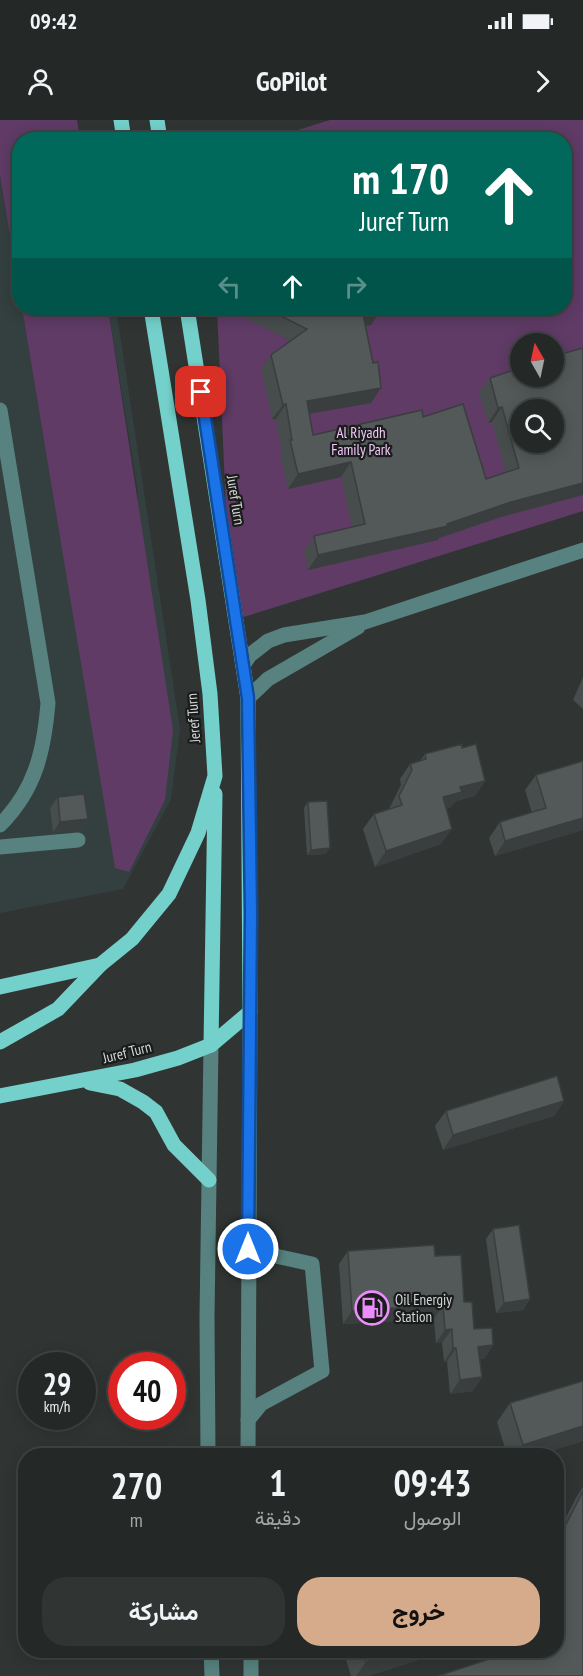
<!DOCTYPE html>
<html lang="ar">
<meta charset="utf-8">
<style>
body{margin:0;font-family:"PT Sans Narrow",Vazirmatn,sans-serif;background:#303433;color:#f1f3f6;direction:rtl;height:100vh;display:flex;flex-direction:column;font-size:22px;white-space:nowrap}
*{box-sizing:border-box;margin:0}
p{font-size:20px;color:#a3a6a7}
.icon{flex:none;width:33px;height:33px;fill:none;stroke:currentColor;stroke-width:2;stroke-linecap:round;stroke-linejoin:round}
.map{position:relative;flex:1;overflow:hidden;direction:ltr}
.sheet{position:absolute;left:18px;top:1328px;width:546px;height:210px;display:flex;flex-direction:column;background:#242827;border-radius:24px;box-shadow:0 3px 15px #0003,0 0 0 2px #414444;direction:rtl}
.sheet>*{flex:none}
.top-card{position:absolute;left:12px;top:12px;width:560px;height:183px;border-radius:24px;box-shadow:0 3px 15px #0003,0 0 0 2px #414444;direction:rtl;background:#00695c;color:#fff;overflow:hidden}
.needle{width:39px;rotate:351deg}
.fabs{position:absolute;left:510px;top:213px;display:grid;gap:12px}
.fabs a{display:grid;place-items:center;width:54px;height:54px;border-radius:50%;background:#242827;box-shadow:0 3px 15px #0003,0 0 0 2px #414444;font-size:30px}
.speed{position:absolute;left:18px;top:1232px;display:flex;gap:12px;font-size:30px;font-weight:700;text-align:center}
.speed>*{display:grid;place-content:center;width:78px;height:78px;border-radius:50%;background:#242827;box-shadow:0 3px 15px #0003,0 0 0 2px #414444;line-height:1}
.speed small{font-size:15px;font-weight:400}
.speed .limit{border:9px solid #d22;background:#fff;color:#111}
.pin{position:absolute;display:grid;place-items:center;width:51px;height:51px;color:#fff;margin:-26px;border-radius:12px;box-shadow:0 3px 9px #0006}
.me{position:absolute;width:66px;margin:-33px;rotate:0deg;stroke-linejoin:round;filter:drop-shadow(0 0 4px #0008)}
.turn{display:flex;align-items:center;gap:21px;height:126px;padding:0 24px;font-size:27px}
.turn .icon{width:78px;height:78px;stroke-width:2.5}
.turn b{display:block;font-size:42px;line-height:51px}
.lanes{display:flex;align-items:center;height:57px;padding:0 24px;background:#0003;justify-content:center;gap:30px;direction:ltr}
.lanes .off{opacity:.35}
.eta{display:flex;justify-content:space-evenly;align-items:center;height:102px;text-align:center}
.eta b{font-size:36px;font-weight:700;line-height:42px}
.button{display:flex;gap:12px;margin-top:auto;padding:12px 24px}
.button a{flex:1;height:69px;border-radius:24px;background:#d6ab8b;color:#111;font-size:24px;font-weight:700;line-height:69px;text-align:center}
.button a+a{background:#303433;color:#f1f3f6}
.status{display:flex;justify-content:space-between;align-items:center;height:42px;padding:0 30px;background:#242827;direction:ltr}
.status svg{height:16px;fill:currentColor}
header{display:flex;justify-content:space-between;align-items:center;height:78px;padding:0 24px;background:#242827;font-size:27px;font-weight:700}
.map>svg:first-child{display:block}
.built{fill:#33403f}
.green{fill:#5f3b65;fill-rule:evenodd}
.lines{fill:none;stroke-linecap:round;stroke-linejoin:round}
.minor{stroke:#57827f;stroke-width:15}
.major{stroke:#73d0ca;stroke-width:15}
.wall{fill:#474c4c}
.shaded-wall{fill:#3a3e3e}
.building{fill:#535858;stroke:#3a3e3e;stroke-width:1.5;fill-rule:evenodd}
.route-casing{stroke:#114b97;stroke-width:15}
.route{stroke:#1a73e8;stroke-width:10}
.labels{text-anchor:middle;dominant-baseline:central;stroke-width:4.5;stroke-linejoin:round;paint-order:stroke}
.park-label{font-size:15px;fill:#f1c7f8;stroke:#191c1b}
.street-label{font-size:15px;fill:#d4d7d7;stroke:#191c1b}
.poi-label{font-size:15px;fill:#d4d7d7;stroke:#191c1b;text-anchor:start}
</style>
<div class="status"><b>09:42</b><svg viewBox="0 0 49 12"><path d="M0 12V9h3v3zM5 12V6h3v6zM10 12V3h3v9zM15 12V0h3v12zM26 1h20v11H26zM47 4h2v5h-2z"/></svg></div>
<header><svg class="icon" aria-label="forward" viewBox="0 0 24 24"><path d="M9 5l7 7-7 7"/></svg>GoPilot<svg class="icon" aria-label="person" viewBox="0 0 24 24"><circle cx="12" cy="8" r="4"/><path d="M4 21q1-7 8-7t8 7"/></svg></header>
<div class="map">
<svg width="583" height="1556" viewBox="0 0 583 1556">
<rect width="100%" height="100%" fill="#303534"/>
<path class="built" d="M0 55 19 172 20 188H22L116 748 138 372 108 188H116L180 609 171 679 123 769 0 793Z"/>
<g class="green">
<path d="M0 0H77L80 19 20 20 19 172 0 55Z"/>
<path d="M330 0H583V391L231 501 217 188H564V20L269 19ZM520 224H554V256H520ZM520 290H554V322H520Z"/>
<path d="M22 188H108L173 610 165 680 129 752 115 748Z"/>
</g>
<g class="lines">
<g class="minor">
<path d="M0 290 48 583C44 632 35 670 0 705"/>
<path d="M243 545 250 535 268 521 284 515 365 502 583 430"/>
<path d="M248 578 268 559 358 507"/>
<path d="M0 727 78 720"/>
<path d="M248 1107 271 1135 312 1144 322 1251 261 1284 248 1300"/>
<path d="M208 1335 207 1197 211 925"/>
<path d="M248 1335 250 892"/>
<path d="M211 1530 212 1556"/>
<path d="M251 1530V1556"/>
</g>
<g class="major">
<path d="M121 0 124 20"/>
<path d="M157 0 160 20"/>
<path d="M0 867 100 845"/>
<path d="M0 922 58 889 100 845 132 819 169 774 198 713 215 656 210 574 198 480 151 188"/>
<path d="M211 925 215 674"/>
<path d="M90 963 120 969 143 982 156 992 174 1025 209 1060"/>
<path d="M0 976 135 950 178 938 211 925 250 892 248 578 187 188"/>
</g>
</g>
<g class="wall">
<path d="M246 188H381V190L371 205 365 206 371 283 309 293 313 315 423 297 486 359 506 353 492 302 488 303 479 272 490 258 518 249 520 246 583 228V375L501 397 439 418 438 420 308 450 304 431 314 416 352 407 341 357 288 369 280 335 282 333 276 299H272L261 249 271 235 291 221 240 195Z"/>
<path d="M583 557V589L573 580Z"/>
<path d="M462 628 485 661 475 676 456 681 451 687 446 689 441 724 375 747 363 709 374 694 389 689 401 665 400 659 410 644 420 641 425 634Z"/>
<path d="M583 641V710L495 736 489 718 500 702 532 693 525 670 536 655Z"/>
<path d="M58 677 88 699 80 710 53 712 50 688Z"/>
<path d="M308 682 326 734 307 735 304 688Z"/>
<path d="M564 981 554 996 443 1030 435 1006 446 991Z"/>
<path d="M493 1109 530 1179 523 1190 496 1193 486 1119Z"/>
<path d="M348 1131 435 1136 464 1182 474 1209 493 1225 484 1239H480L482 1257 473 1271 450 1274 447 1241 444 1242 442 1223H436L434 1199 343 1204 339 1144Z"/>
<path d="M583 1261V1321L537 1335H507L497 1302 510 1283Z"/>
<path d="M583 1367V1556L500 1536 503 1530H556L557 1415 577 1376Z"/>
<path d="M343 1530H450L368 1556H351Z"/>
</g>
<g class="shaded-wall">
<path d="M381 190 371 205 353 209 363 194Z"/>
<path d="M381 268 371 283 297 296 307 281Z"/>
<path d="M286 284 276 299H272L283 285Z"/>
<path d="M502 287 492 302 488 303 498 288Z"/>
<path d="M351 342 341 357 288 369 298 354Z"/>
<path d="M583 363V375L501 397 439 418 438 420 308 450 318 435 447 404 511 382Z"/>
<path d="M485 661 475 676 456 681 451 687 433 693 443 677 460 667Z"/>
<path d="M583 698V710L495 736 505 721Z"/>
<path d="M88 699 80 710 53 712 60 702Z"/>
<path d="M452 709 441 724 375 747 386 731Z"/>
<path d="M330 728 326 734 307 735 311 730Z"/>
<path d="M564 981 554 996 443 1030 453 1015Z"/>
<path d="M530 1179 523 1190 496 1193 504 1183Z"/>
<path d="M443 1185 434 1199 343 1204 352 1191Z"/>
<path d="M452 1209 442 1223H436L445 1210Z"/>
<path d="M493 1225 484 1239 469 1240 478 1227Z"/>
<path d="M453 1228H456L447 1241 444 1242Z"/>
<path d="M482 1257 473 1271 450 1274 460 1260Z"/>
<path d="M583 1306V1321L537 1335H516L523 1325Z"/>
<path d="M404 1530H450L368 1556H356L366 1542Z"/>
</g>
<g class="building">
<path d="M265 188H381V190L363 194 373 243 378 242 381 268 307 281 313 315 422 290 423 297 463 284 486 359 519 348 502 287 498 288 490 258 520 248V256H554V236L583 228V363L511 382 447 404 448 406 318 435 314 416 365 404 351 342 298 354 290 320H292L286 284 283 285 271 235 307 209ZM520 290H554V322H520Z"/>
<path d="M462 624V628L476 624 485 661 460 667 462 672 443 677 452 709 386 731 374 694 402 685 399 676 412 650 410 644 426 639 425 634Z"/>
<path d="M583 641V698L505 721 500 702 546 688 536 655Z"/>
<path d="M84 674 88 699 60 702 58 677Z"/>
<path d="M327 681 330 728 311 730 308 682Z"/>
<path d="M557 956 564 981 453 1015 446 991Z"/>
<path d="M519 1105 530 1179 504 1183 493 1109Z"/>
<path d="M434 1125 435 1136 461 1135 464 1182H472L474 1209 492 1208 493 1225 478 1227 482 1257 460 1260 456 1228H453L452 1209 445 1210 443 1185 352 1191 348 1131Z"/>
<path d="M583 1261V1306L523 1325 510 1283Z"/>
<path d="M583 1371V1556H438L504 1534 507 1530H556V1414L560 1416Z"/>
<path d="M362 1530H404L366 1542Z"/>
</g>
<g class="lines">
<g class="route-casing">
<path id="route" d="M201 272 248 578 251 794 248 1129"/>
</g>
<use href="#route" class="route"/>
</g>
<defs>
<g id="fuel-ring" transform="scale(1.725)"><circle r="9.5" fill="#191c1b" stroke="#eb8dfb" stroke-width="1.5"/><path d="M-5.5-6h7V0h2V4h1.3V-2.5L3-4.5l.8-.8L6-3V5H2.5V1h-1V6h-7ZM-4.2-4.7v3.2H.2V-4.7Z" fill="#eb8dfb"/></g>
</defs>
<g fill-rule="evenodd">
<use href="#fuel-ring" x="372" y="1188"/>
</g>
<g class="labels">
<g class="park-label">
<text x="361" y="312">Al Riyadh<tspan x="361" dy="17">Family Park</tspan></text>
</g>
<g class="street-label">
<text transform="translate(236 380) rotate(81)">Juref Turn</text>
<text transform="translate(193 598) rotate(-94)">Jeref Turn</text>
<text transform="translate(127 932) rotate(-14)">Juref Turn</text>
</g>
<g class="poi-label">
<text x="395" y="1179">Oil Energiy<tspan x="395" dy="17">Station</tspan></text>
</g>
</g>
</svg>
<div class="fabs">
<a><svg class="needle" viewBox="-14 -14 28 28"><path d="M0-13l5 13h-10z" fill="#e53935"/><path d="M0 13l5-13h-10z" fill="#a3a6a7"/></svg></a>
<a><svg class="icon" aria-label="search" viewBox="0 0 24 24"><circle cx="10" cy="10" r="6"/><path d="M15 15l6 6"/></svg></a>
</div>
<div class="speed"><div>29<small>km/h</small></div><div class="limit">40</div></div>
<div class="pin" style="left:201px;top:272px;background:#d93025"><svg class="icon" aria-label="arrive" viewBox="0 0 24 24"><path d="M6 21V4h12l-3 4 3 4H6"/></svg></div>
<svg class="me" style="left:248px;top:1129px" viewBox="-20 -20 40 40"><circle r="17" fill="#1a73e8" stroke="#fff" stroke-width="3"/><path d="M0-11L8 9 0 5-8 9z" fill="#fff"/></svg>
<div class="top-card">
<div class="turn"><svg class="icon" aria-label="ahead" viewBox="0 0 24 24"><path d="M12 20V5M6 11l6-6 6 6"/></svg><div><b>170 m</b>Juref Turn</div></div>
<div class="lanes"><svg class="icon off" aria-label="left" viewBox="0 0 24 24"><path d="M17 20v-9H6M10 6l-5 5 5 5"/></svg><svg class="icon" aria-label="ahead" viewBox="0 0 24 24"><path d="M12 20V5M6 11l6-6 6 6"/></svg><svg class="icon off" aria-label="right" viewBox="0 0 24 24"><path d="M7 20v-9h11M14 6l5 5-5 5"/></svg></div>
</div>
<section class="sheet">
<div class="eta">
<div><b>09:43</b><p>الوصول</p></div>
<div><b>1</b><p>دقيقة</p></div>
<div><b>270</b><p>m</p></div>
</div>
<div class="button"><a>خروج</a><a>مشاركة</a></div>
</section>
</div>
